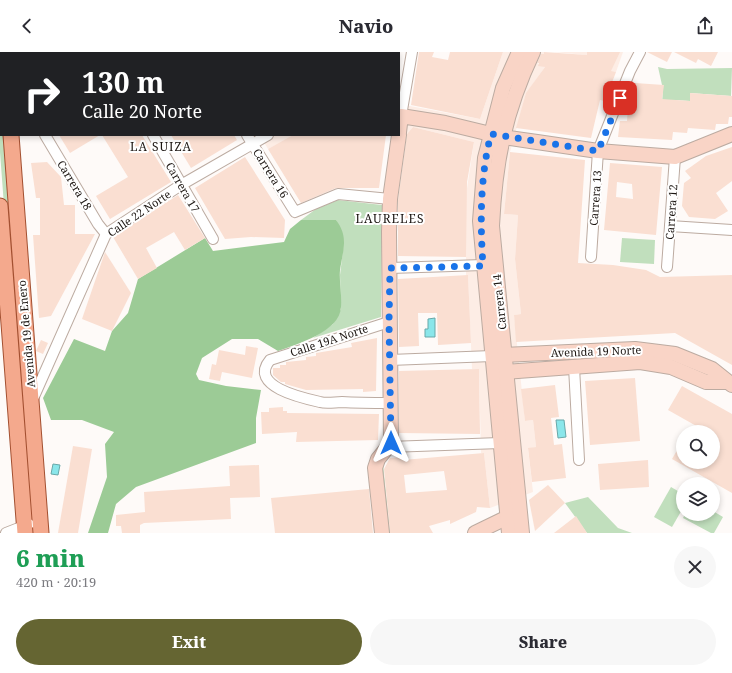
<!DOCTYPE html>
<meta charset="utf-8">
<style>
body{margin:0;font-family:"Noto Serif",serif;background:#f7f7f7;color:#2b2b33;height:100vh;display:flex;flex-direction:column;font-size:15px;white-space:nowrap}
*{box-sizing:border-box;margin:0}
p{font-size:13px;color:#7c7c81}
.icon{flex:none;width:22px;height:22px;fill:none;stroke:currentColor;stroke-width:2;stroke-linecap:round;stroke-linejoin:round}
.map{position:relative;height:481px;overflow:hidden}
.side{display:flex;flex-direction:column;background:#fff;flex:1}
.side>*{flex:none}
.hud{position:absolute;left:0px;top:0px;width:400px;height:84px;box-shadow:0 2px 6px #0003;background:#202124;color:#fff;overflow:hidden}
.tools{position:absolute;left:676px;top:373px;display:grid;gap:8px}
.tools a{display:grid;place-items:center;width:44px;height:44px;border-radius:50%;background:#fff;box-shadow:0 2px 6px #0003;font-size:20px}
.pin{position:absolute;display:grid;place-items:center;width:34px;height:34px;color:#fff;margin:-17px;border-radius:8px;box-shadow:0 2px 6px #0006}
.me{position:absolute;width:44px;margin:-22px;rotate:0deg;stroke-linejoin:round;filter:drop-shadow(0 0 3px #0008)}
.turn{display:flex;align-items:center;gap:14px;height:84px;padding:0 16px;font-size:18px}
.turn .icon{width:52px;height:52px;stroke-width:2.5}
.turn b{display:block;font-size:28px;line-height:34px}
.round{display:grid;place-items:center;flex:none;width:42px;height:42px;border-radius:21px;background:#f7f7f7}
.headline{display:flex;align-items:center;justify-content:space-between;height:68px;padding:0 16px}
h1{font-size:24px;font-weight:800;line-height:30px;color:#1e9e55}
.primary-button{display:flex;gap:8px;margin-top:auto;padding:8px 16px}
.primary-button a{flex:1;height:46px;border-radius:24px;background:#656532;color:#fff;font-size:16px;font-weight:800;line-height:46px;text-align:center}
.primary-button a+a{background:#f7f7f7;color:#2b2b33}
header{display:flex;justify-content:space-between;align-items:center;height:52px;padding:0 16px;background:#fff;font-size:18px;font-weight:800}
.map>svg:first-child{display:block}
.built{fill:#fdede5}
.green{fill:#c1dfbd}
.forest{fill:#9ccb96}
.water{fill:#8ae6ea;stroke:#69a8a9}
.building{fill:#fadfd2;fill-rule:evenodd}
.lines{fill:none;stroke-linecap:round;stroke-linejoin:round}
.street-casing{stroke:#bcaba1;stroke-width:12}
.secondary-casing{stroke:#bcaba1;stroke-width:16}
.primary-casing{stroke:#a35031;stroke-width:17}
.street{stroke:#fff;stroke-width:10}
.secondary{stroke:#f9d4c6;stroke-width:14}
.primary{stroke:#f4a98d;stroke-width:15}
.route{stroke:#1a73e8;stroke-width:7;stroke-dasharray:0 12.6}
.labels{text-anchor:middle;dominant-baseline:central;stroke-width:4;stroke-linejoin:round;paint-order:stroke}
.street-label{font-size:11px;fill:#1c1612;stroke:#fff}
.neighbourhood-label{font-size:12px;letter-spacing:1px;fill:#1c1612;stroke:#fff}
</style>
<header><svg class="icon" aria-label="back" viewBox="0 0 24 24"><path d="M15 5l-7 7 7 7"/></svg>Navio<svg class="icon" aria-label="share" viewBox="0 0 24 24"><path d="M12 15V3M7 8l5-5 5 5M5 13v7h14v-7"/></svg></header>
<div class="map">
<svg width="732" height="481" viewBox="0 0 732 481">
<rect width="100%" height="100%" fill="#fefaf8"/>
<g class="built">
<path d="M503 0H544V2H541L537 11 545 15 526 42 510 100 504 162 518 163 515 207 521 262 514 263 525 369 533 368 536 395 528 397 533 440 490 456 484 401H481L479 317H472L468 223H466V143L474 90 413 75 406 83 399 52 480 67Z"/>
<path d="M554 0H623L616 20 578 17 586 3Z"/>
<path d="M260 83H294L268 97Z"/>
</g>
<g class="green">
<path d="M0 15 1 83H7L25 345 17 328 0 100Z"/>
<path d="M658 15 667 17 732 16 731 44 690 41V49L675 48V55L662 54 663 33H662Z"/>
<path d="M338 148 382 153 381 265 313 286 333 272 341 257 340 223 344 190 336 168H301L316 157Z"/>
<path d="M622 186 655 188 654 212 620 210Z"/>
<path d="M24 368 27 370 36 466H30Z"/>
<path d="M383 412 390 481H388L382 415Z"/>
<path d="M671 435 683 442V456L672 475 654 465Z"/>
<path d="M588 445 618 476 632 481H587L565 451Z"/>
<path d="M713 459 723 465 714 481H711L683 466 685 462H713Z"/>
</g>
<g class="forest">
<path d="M16 0H107V1H17Z"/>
<path d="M301 168H336C349 185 343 198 340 218 339 230 342 243 341 255 340 280 297 292 278 299L258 287H232L202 306 196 322 199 328 226 334 261 338 256 366V391L136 435 116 452 108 481H88L107 425 105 392 114 380 82 368H51L43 346 74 287 105 299 112 279 128 261 138 227 205 186 213 199 284 190 290 177Z"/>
</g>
<g class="water">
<path d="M435 266V285H425V277H428V267Z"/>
<path d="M564 368 566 385 558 386 556 368Z"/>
<path d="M53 412 60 413 58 423 51 422Z"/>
</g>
<g class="building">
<path d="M419 0H434L432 5 448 8 450 0H503L480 67 411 53Z"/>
<path d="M544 0 587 3V0H620L611 19 616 20 605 49 600 48 591 86 516 76 526 41 545 15 538 14 539 11H537L541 2H544Z"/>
<path d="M647 0H672L667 10Z"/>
<path d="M674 0H718L711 14 698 7 696 11Z"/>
<path d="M635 31 664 33 662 47 690 49V41L732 44V65H729L728 72H716L715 78 688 76 687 81 673 80 672 88 618 85 620 69H627L629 43Z"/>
<path d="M413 75 474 90 467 130 466 205 398 204V148L407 82Z"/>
<path d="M59 83H100L70 101Z"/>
<path d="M102 83H142L171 130 110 167 96 144 128 125Z"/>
<path d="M171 83H234L237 88 191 116Z"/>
<path d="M293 83H386L379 136H336L301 151 268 97Z"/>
<path d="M732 95V129L716 141 728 159 715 167 689 165 682 154 684 131 691 126 685 119 706 104Z"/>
<path d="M510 100 585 108 578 211 613 213 646 218 660 225 732 223V313L675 281 516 290 514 263 521 262 515 207 518 163 504 162Z"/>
<path d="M245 105 285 168 284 186 251 185 225 187 195 136Z"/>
<path d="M47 110 61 125 64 153H75V182H95L51 264 39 266 33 183H40V146H36L31 111Z"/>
<path d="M610 111 662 115 656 183 604 178ZM617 130 632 132 633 147 616 145Z"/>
<path d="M178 143 205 186 185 198 174 180 146 196 157 216 138 227 113 185Z"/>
<path d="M105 200 131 241 112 279 82 267Z"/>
<path d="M468 223 471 291 438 293 437 261H418L419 294 399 295 398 227Z"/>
<path d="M377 286 376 339 363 340V337L306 338 285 332V330H281L273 323V316H280V313H286V310L306 308V305L316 304V301L352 295 351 291Z"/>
<path d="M41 288 48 291 43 302 36 299Z"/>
<path d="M246 294 258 296 252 326 222 320 220 329 209 327 212 312 216 313 219 298 245 303Z"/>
<path d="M479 317 480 382 399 381V319Z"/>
<path d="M635 326 640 389 590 393 585 329Z"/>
<path d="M555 333 559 365 551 366 554 393 562 392 566 426 532 430 528 396 536 395 533 368 525 369 521 337Z"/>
<path d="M682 334 732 362V441L672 407 683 388V410H713V380H707L668 358Z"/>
<path d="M283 355V359H287V361L379 362 378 388 296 390 297 380 262 382 261 360H269V356Z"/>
<path d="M73 394 92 397 78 481H58Z"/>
<path d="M484 401 490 456 477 455 476 460 450 472V468L429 474 433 481H390L384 417 390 406 403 405V408ZM444 419 447 438 406 441 404 423Z"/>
<path d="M648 408 649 435 600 438 598 412Z"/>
<path d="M259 413 260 445 230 446 231 467 144 471 140 473V481H122L121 474H116V463L145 460 144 440 230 434 229 414Z"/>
<path d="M548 433 565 451 535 479 529 448Z"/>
<path d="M369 437 373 481H275L271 446Z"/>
<path d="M576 464 587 481H554Z"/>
</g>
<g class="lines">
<g class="street-casing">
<g id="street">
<path d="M197 0V1"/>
<path d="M112 1V0"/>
<path d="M350 1V0"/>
<path d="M0 8H1"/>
<path d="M399 64H401L412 0"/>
<path d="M45 83 98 172 106 182"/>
<path d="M153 83 213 187"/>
<path d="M247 83 295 160 338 142 390 147"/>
<path d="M670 174 732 178"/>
<path d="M591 205 598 99 630 19 640 0"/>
<path d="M667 215 675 105"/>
<path d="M390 216 483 213"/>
<path d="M389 270 270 308C248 334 302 346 320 350 327 352 335 350 342 350 358 351 375 351 391 351"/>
<path d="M390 308 492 304"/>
<path d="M574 315 579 408"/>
<path d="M32 349 106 182 181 133 268 83"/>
<path d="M389 395 500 391"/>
<path d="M6 481 29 472"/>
</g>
</g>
<g class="secondary-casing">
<g id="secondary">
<path d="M399 80 401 64 445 71 503 85 537 90 598 99 675 105 732 82"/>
<path d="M504 303 635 297 675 302 712 317 732 333"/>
<path d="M506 320 640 310 671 315 706 330H727"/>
<path d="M382 481 375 416 378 407 391 391 389 180 390 147 399 83"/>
<path d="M475 481 508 465 516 464"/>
<path d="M509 481 480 169 485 106 503 36 519 0"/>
<path d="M522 481 492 174C495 109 505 59 533 0"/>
</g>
</g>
<g class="primary-casing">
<g id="primary">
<path d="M5 0V1"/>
<path d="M11 83 41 481"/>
<path d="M0 154 25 481"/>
</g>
</g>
<use href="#street" class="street"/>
<use href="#secondary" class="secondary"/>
<use href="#primary" class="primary"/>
</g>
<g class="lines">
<path class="route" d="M391 391 389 270 390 216 483 214C480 169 480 125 491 82L598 99 620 46"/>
</g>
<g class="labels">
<g class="street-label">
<text transform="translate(271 121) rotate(58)">Carrera 16</text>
<text transform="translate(75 133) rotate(59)">Carrera 18</text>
<text transform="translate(183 135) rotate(60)">Carrera 17</text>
<text transform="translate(595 146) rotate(-86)">Carrera 13</text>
<text transform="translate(671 160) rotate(-86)">Carrera 12</text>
<text transform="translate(139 161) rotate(-34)">Calle 22 Norte</text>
<text transform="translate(499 250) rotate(-96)">Carrera 14</text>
<text transform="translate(26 282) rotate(-95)">Avenida 19 de Enero</text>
<text transform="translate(329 288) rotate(-18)">Calle 19A Norte</text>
<text transform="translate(596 299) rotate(-2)">Avenida 19 Norte</text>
</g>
<g class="neighbourhood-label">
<text x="161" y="94">LA SUIZA</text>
<text x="390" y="166">LAURELES</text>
</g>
</g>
</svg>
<div class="tools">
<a><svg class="icon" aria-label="search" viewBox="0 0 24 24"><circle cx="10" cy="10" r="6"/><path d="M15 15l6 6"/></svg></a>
<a><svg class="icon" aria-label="layers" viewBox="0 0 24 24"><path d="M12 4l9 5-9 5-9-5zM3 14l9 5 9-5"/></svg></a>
</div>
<div class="pin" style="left:620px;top:46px;background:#d93025"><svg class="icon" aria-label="arrive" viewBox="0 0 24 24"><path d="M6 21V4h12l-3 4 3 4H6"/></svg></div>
<svg class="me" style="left:391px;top:391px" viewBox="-20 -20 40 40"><path d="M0-17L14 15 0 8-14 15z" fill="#1a73e8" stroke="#fff" stroke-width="4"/></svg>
<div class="hud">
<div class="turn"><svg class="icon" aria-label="right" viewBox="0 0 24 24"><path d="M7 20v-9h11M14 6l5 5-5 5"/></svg><div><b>130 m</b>Calle 20 Norte</div></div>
</div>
</div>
<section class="side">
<div class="headline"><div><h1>6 min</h1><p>420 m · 20:19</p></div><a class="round"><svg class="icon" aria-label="close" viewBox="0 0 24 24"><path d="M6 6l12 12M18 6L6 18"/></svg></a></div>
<div class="primary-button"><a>Exit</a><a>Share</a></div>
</section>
